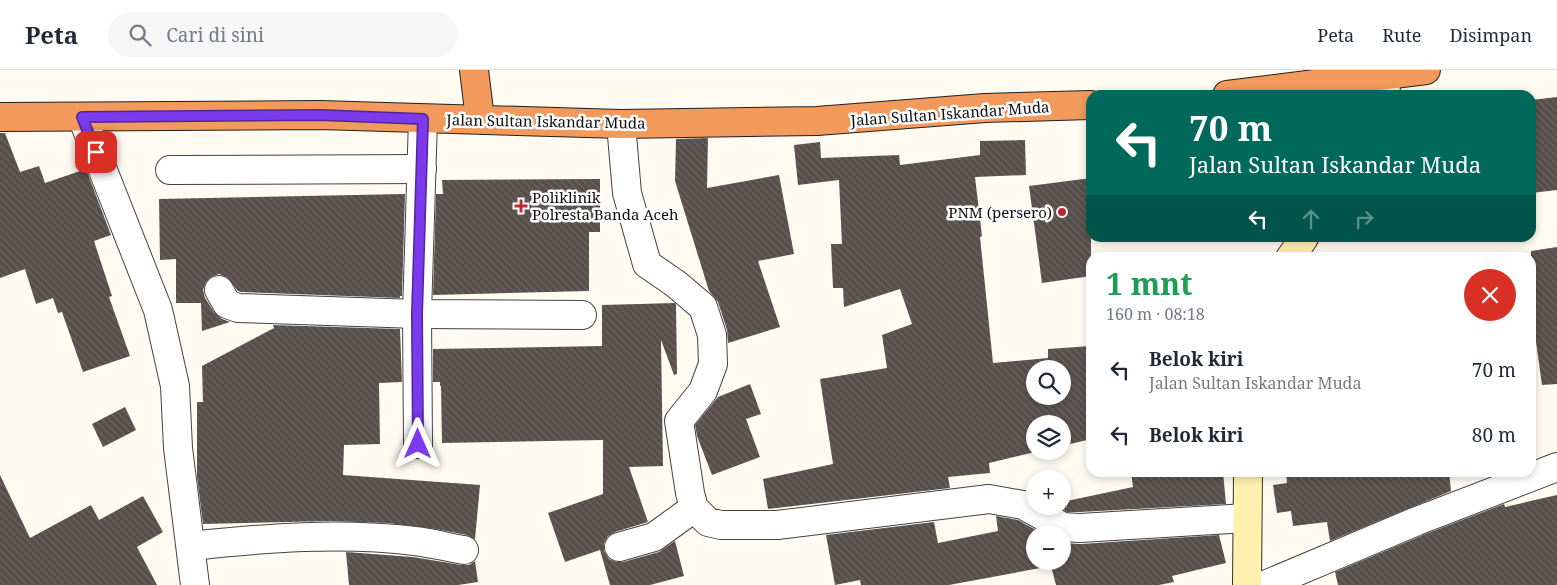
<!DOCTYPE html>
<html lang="id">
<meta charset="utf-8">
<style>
body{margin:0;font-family:"Noto Serif",serif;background:#f6f6f7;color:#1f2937;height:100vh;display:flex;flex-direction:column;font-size:19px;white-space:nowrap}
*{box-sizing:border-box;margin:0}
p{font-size:16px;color:#747a83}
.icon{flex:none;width:28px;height:28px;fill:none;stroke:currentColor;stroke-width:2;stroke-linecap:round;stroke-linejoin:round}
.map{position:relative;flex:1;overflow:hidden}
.sheet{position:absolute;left:1086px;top:182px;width:450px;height:225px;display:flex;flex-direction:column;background:#fff;border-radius:15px;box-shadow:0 2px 8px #0003}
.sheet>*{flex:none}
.guide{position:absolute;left:1086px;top:20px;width:450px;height:152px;border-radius:15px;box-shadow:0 2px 8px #0003;background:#00695c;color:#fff;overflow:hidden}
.controls{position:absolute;left:1026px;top:290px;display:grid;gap:10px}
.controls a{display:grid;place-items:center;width:45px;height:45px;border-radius:50%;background:#fff;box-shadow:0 2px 8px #0003;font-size:25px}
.pin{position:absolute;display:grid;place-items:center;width:42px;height:42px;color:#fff;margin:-21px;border-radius:10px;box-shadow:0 2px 8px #0006}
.me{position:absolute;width:55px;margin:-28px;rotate:0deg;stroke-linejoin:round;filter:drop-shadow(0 0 4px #0008)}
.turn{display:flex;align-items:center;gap:18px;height:105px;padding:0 20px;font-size:22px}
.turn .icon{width:65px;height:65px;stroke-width:2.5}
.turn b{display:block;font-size:35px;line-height:42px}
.lanes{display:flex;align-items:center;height:48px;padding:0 20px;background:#0003;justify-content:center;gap:25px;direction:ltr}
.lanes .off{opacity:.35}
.round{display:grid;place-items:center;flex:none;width:52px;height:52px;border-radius:26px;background:#f6f6f7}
.summary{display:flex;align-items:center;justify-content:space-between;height:85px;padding:0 20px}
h1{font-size:30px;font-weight:700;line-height:38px;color:#1e9e55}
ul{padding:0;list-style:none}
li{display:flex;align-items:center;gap:15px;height:65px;padding:0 20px}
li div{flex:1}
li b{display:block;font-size:19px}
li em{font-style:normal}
header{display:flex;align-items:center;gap:30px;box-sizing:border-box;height:70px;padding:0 25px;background:#fff;border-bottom:1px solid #e0e1e3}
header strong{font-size:24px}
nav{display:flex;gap:28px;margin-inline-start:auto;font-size:18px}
.search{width:350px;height:45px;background:#f6f6f7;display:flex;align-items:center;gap:12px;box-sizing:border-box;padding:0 18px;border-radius:28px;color:#747a83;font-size:19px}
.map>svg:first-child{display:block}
.building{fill:url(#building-back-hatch);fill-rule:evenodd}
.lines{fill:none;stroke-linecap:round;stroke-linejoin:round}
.street-casing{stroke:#424242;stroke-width:30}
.secondary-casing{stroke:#313131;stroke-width:30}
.highway-casing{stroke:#202020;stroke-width:30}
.street{stroke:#fff;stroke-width:28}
.secondary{stroke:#fef1ad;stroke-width:28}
.highway{stroke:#f2995c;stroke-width:28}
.route-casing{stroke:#51269a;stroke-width:12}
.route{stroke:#7c3aed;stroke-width:9}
.poi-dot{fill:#be2836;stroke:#fff;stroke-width:2}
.labels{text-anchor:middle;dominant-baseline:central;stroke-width:5;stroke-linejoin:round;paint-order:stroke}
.street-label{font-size:15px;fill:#0f0f0f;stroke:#fff}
.poi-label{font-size:15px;fill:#0f0f0f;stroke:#fff;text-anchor:start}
</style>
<header>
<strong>Peta</strong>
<div class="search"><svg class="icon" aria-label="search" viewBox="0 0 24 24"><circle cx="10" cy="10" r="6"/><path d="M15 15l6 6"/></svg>Cari di sini</div>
<nav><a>Peta</a><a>Rute</a><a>Disimpan</a></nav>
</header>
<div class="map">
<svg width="1557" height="515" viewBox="0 0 1557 515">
<defs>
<pattern id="building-back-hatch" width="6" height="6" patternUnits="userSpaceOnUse" patternTransform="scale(1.25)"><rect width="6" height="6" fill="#584f4b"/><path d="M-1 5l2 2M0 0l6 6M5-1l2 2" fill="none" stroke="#6b6461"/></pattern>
</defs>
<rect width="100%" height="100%" fill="#fffbf1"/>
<g class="building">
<path d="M1557 27V120L1531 123V30Z"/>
<path d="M0 63H5L20 102 39 96 45 113 86 99 111 165 94 171 112 226 109 227 130 286 83 302 62 242 58 243 53 228 36 234 25 199 0 208Z"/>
<path d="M708 68 707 118 779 105 794 184 758 191 780 257 728 273 727 260 718 232 709 221 675 111 676 69Z"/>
<path d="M1025 70 1026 105 975 107 982 166 980 167 993 293 1048 288V279L1091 276V369L1062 376V354H1035V381H1039L989 393 990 403 948 407 950 418 768 439 763 409 833 394 820 309 887 298 882 265 912 254 900 219 844 237 843 218H833L831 174H842L839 110 798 115 794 75 820 72 821 88 899 85 900 95 980 85V71ZM1035 299H1062V326H1035Z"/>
<path d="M1091 108V206L1042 213 1029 116Z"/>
<path d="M600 109V162H589V221L433 225 436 124H443L442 110Z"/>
<path d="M405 124 402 226H400V228L241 222 238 221 227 207 219 204 211 207 206 212 203 220 205 228 214 242 222 249 230 252 202 261 201 233H176V189L160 190 159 129Z"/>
<path d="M1557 177V314L1542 315 1531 235V181Z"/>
<path d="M675 233 676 235 677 304 674 305 661 270 663 396 629 397 648 452 615 462 608 466 604 473V481L609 489 616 492H623L659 482 675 471 684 506 650 515H610L600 480 565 492 548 443 603 424V370L442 373 441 316H440V312H433V279L602 276V235Z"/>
<path d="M273 255 400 259 402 312 379 313 380 374 344 375 343 405 480 415 475 469 467 465 436 459 388 453 331 451 203 454 197 407V332H203L202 296 274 258Z"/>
<path d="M750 314 761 344 746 349 760 387 712 405 697 366 695 355 718 327Z"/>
<path d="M125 337 136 360 103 377 92 354Z"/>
<path d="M1131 402H1223L1226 434 1080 442H1067L1058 436H1062V432L1133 417Z"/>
<path d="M1286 402H1449L1451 421 1330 471 1327 452 1293 456 1291 441 1277 443 1273 415 1287 413Z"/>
<path d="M0 405 30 468 91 435 99 450 143 426 163 462 137 477 157 515H0Z"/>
<path d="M1557 425V515H1338L1335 502 1423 465 1504 434 1505 437Z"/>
<path d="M996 446 1018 450 1043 464H1035V491H1062V473L1081 474 1219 465 1226 493 1172 506 1174 512 1159 515H1056L1051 496 949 515H861L860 510 835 515 826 465 934 452 938 473 998 461Z"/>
<path d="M346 482 413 487 461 495H469L475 491 478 512 458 515H349Z"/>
</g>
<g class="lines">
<g class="street-casing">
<g id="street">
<path d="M82 47 158 240 175 316 178 378 195 515"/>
<path d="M621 54 627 123 647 194 676 214 703 237 712 265 713 294 703 321 679 351 690 423 694 438 708 452 721 455H777L989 429 1023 435 1063 457 1080 458 1247 448"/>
<path d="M170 100 422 99"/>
<path d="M219 220 227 234 238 238 417 244 582 245"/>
<path d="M418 374 417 244 423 49"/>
<path d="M191 476C265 468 341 462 415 471 431 473 447 477 464 480"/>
<path d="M619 477 654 467 694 438"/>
<path d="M1265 515 1417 451 1557 397"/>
</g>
</g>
<g class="secondary-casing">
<g id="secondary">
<path d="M1385 0 1386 25"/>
<path d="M1290 188 1304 168"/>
<path d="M1247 515 1248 402"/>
</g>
</g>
<g class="highway-casing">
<g id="highway">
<path d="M474 0 480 49"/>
<path d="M1227 25 1426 0"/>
<path d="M0 47 320 45 621 54 817 51 985 38 1091 35"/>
</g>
</g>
<use href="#street" class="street"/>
<use href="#secondary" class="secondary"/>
<use href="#highway" class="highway"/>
</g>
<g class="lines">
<g class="route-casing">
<path id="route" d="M96 82 82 47 320 45 423 49 417 244 418 374"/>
</g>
<use href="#route" class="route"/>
</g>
<g class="poi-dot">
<path d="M518.5 128.5h5v5h5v5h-5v5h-5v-5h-5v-5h5z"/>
<circle cx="1062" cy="142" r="5"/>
</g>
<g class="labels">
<g class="street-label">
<text transform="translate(950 43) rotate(-4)">Jalan Sultan Iskandar Muda</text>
<text transform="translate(546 51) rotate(1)">Jalan Sultan Iskandar Muda</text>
</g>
<g class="poi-label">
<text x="532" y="127">Poliklinik<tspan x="532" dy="17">Polresta Banda Aceh</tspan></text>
<text x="1052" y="142" text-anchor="end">PNM (persero)</text>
</g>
</g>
</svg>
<div class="controls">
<a><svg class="icon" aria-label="search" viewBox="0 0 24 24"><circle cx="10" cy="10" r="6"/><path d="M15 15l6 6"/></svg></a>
<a><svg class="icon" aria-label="layers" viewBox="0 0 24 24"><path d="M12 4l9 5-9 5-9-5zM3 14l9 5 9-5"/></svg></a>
<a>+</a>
<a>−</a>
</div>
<div class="pin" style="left:96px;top:82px;background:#d93025"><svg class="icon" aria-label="arrive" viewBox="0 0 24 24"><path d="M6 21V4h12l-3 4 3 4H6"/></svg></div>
<svg class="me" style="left:418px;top:374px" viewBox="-20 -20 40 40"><path d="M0-17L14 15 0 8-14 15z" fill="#7c3aed" stroke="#fff" stroke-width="4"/></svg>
<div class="guide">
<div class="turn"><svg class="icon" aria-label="left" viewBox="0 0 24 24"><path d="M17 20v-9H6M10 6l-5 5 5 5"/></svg><div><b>70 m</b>Jalan Sultan Iskandar Muda</div></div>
<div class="lanes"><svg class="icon" aria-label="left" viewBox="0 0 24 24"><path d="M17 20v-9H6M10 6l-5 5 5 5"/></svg><svg class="icon off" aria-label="ahead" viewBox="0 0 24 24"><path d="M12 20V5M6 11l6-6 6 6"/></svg><svg class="icon off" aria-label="right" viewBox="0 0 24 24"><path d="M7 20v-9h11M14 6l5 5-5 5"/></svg></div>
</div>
<section class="sheet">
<div class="summary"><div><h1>1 mnt</h1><p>160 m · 08:18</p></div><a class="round" style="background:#d93025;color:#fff"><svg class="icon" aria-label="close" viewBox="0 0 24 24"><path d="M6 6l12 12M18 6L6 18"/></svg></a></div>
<ul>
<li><svg class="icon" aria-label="left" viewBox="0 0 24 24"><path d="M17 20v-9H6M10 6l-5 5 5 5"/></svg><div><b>Belok kiri</b><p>Jalan Sultan Iskandar Muda</p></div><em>70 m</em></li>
<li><svg class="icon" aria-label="left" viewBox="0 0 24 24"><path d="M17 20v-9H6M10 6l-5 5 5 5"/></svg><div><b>Belok kiri</b></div><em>80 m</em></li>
</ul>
</section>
</div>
